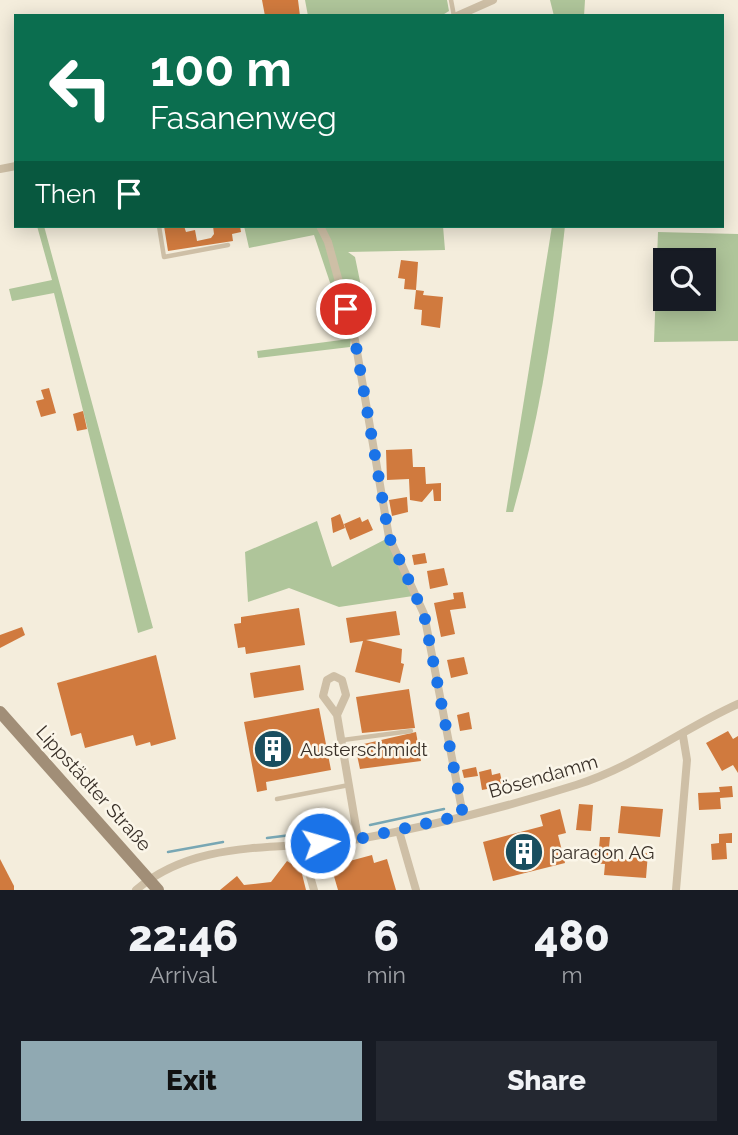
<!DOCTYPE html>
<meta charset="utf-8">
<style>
body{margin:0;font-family:Raleway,sans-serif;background:#242831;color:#f1f3f6;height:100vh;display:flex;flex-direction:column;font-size:26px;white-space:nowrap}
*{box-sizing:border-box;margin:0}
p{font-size:23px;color:#9ea1a6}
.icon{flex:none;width:38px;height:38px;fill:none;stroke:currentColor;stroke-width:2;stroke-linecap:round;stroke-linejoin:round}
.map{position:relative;height:890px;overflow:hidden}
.panel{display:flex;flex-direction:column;background:#171b24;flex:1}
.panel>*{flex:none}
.top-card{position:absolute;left:14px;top:14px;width:710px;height:214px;border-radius:0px;box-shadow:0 4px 18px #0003;background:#0b6e4f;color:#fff;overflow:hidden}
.buttons{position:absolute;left:653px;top:248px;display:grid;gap:14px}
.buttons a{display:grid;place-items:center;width:63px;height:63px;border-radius:0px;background:#171b24;box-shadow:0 4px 18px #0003;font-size:35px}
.pin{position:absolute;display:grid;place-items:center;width:60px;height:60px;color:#fff;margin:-30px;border:4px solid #fff;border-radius:50%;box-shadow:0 2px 7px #0007}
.me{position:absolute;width:77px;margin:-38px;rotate:84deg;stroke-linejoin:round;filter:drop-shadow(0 0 5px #0008)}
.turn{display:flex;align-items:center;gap:24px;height:147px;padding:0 21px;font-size:32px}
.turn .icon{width:91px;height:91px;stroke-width:2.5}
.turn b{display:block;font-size:49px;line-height:60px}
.then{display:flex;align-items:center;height:66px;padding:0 21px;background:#0003;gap:14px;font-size:26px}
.eta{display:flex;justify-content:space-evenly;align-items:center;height:119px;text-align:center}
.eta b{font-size:42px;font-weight:800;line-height:49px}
.primary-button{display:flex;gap:14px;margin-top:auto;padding:14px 21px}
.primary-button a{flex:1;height:80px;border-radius:0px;background:#90a9b2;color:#111;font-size:28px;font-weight:800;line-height:80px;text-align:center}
.primary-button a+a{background:#242831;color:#f1f3f6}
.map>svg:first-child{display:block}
.green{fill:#afc59a;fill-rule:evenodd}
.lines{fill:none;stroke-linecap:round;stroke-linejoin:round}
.stream{stroke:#78a7b4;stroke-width:2.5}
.building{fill:#d07a3e}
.lane{stroke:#cebfa6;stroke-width:4.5}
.street{stroke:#cebfa6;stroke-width:8}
.secondary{stroke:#a18e77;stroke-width:12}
.route{stroke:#1a73e8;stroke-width:12;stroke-dasharray:0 21.6}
.labels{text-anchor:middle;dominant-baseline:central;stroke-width:5;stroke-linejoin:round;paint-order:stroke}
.poi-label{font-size:19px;fill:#393028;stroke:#fbf6e9;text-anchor:start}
.street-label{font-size:19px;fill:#393028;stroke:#fbf6e9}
</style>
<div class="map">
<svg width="738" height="890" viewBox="0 0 738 890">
<rect width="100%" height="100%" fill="#f4eddc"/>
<g class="green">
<path d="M305 0H447L449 11 441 16H308Z"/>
<path d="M550 0H585L584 16H554Z"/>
<path d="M37 226H44L153 628 138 633 54 293 12 301 9 289 52 280Z"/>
<path d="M244 226H316L326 243 351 339 350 347 258 358 257 351 349 339 314 235 249 248Z"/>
<path d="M323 226H443L445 250 348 252 355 257 369 325 355 328Z"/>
<path d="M552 226H565C554 323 540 418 513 512H506Z"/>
<path d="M658 232 738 234V341L654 342ZM665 261H704V299H665Z"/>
<path d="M317 521 332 567 386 539 413 596 339 607 289 588 248 602 245 552Z"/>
</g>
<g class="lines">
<g class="stream">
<path d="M370 825 444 809"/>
<path d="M267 838 339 829"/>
<path d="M168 852 223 842"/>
</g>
</g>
<g class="building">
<path d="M262 0H298L300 16H265Z"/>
<path d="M164 226H184L186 232 195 230 197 241 211 238 214 234 213 226H240L241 232 232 234 233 241 168 251Z"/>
<path d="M401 260 418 262 416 290 404 289 405 279 398 278Z"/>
<path d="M416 290 424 291 423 295 443 297 440 328 421 325 422 310 414 309Z"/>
<path d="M49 388 56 413 41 417 36 401 44 399 41 390Z"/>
<path d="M83 411 87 429 77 431 73 414Z"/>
<path d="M412 449 413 467H425L426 484 441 483V501H434L433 489 422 502 410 500 409 479 387 480 386 450Z"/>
<path d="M407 497 408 512 392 516 389 500Z"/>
<path d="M340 514 345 528 333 533 331 518Z"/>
<path d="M360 517 362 522 368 519 373 530 350 540 344 524Z"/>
<path d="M425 553 427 563 414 565 412 555Z"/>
<path d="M444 568 448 585 430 589 427 571Z"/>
<path d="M463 592 466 608 450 610 455 634 441 637 434 603 454 599 453 593Z"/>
<path d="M299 608 305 645 246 654 245 647 238 648 234 624 241 623V617Z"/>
<path d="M396 611 400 635 366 640 402 649 401 663 404 664 400 683 355 672 363 641 350 643 346 618Z"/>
<path d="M22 627 25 635 0 648V635Z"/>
<path d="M156 655 176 739 151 746 150 742 136 746 133 735 85 748 81 733 71 736 57 683Z"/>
<path d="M464 657 468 674 451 678 447 660Z"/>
<path d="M300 665 304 690 254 698 250 673Z"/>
<path d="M409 689 415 728 362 733 356 697Z"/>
<path d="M319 708 331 770 266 782 267 790 257 792 244 722Z"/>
<path d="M469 712 472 729 460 731 457 715Z"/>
<path d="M728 731 733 739 738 736V773L733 765 722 771 706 743Z"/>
<path d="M416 732 421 761 360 769 355 746Z"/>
<path d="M476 767 478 776 464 778 462 770Z"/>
<path d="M491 769 492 775 500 773 503 786 482 790 479 772Z"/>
<path d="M732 786 733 797 720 798 721 809 699 810 698 793 720 792 719 787Z"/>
<path d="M579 804 593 805 591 831 576 830Z"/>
<path d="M621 806 663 809 660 837 618 833Z"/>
<path d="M560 809 566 833 558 835 565 863 493 881 483 842 543 826 540 815Z"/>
<path d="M732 833V843H726L727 859 712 860 711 844 719 843V834Z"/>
<path d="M600 837H610L608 858 631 860V852L648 853 646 878 604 875 605 864 590 863 592 848H599Z"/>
<path d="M372 855 374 863 387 859 396 890H338L331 866Z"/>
<path d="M0 859 14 886V890H0Z"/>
<path d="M287 861 301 870 306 890H220L237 876 244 885 271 882Z"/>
</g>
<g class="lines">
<g class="lane">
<path d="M451 0 454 16"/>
<path d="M159 226 164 257 228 245"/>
<path d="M343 740 411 731"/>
<path d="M277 799 349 785"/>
</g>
<g class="street">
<path d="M457 16 493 0"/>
<path d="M0 169 16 166"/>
<path d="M320 226 328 242 355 340 389 537 424 614 463 815"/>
<path d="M337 715 323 696 327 680 334 676 342 680 346 695 337 715 358 839"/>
<path d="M399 831 416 890"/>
<path d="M301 845 314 890"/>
<path d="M136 890C199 836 283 852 359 839 432 826 506 807 576 785 636 766 682 729 738 704"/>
<path d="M676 890 687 760 683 736"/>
</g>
<path class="secondary" d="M0 712 158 890"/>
</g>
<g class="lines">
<path class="route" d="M320 843 358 839 463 815 424 614 389 537 355 340 346 309"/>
</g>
<defs>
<g id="building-disc" transform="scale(2.0125)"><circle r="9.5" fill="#194e5f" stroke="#fbf6e9"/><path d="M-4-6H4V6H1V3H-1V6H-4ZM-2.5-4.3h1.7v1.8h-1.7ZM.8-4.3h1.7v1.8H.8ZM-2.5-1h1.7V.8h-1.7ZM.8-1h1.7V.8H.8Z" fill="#fff"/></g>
</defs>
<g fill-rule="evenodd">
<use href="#building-disc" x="273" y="749"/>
<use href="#building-disc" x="524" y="852"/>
</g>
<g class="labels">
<g class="poi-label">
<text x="300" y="749">Austerschmidt</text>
<text x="551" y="852">paragon AG</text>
</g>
<g class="street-label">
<text transform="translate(543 776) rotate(-16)">Bösendamm</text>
<text transform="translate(94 788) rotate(48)">Lippstädter Straße</text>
</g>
</g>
</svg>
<div class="buttons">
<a><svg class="icon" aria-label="search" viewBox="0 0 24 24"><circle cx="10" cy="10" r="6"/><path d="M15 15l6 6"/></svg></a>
</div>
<div class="pin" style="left:346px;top:309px;background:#d93025"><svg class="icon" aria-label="arrive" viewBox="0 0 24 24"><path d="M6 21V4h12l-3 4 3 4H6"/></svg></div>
<svg class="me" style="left:320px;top:843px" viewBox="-20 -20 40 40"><circle r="17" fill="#1a73e8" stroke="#fff" stroke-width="3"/><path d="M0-11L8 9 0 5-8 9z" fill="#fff"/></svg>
<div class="top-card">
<div class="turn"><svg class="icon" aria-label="left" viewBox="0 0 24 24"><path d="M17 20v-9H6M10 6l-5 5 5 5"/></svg><div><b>100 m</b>Fasanenweg</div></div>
<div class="then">Then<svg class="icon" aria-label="arrive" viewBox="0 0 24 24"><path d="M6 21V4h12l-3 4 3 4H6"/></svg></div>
</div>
</div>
<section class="panel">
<div class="eta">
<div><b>22:46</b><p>Arrival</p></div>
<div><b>6</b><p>min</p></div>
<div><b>480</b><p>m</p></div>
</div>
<div class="primary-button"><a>Exit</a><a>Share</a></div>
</section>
